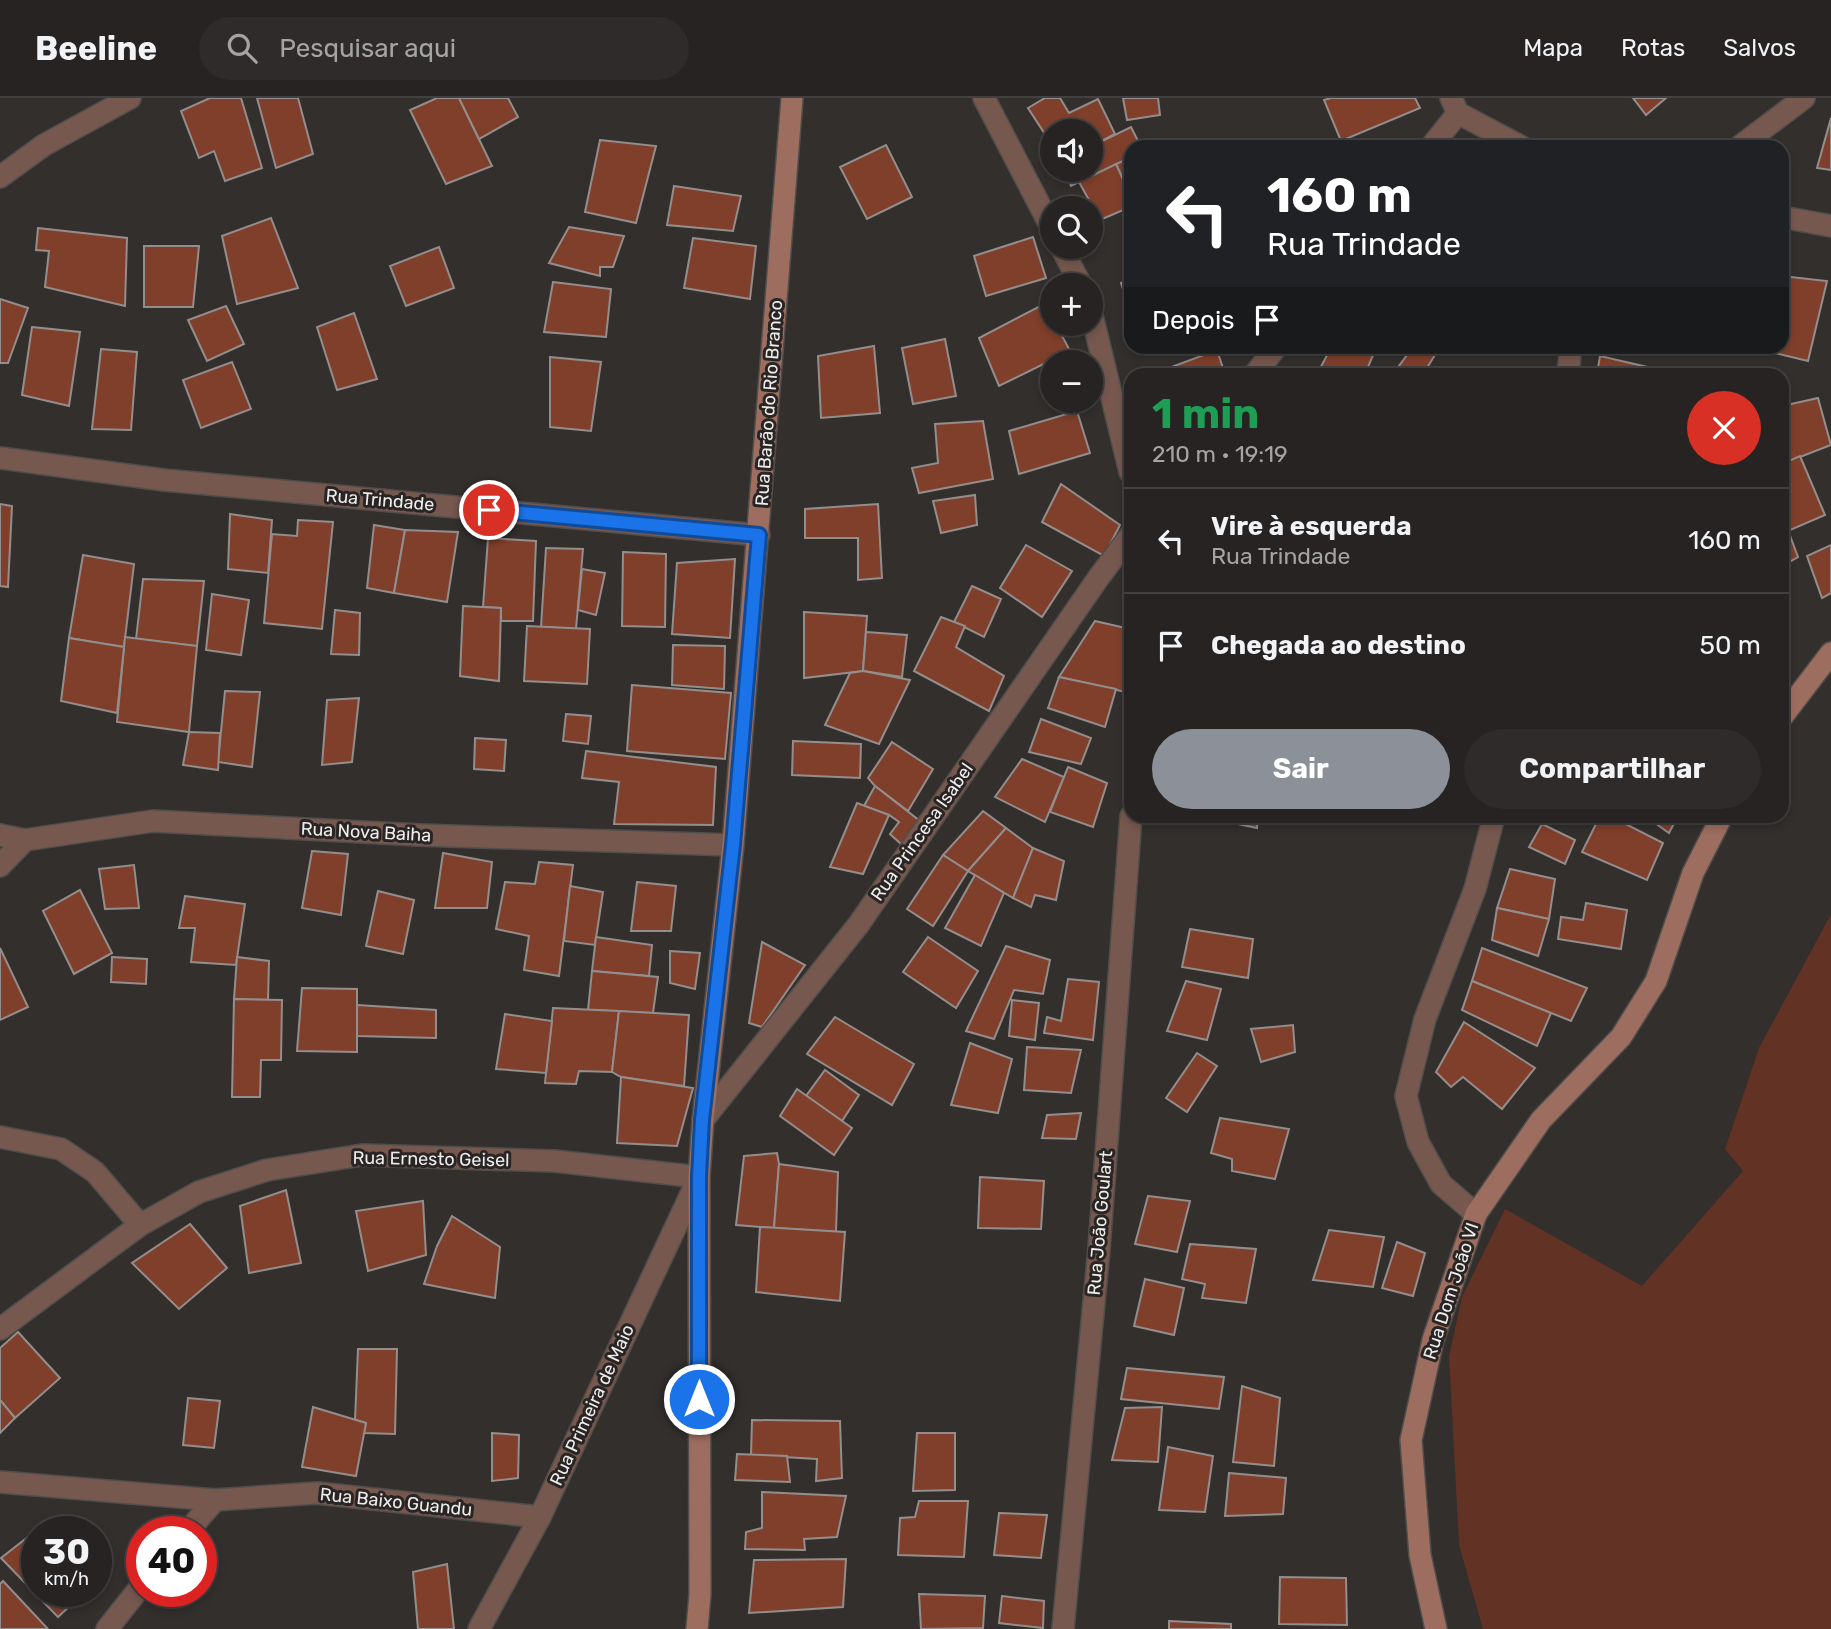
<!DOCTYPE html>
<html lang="pt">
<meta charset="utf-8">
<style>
body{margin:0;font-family:Rubik,sans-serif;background:#2e2b2a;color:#f1f3f6;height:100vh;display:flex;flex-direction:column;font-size:26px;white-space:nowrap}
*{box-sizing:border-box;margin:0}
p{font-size:23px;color:#a4a4a5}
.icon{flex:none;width:38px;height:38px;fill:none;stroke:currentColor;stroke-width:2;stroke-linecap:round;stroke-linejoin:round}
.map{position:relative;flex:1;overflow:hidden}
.drawer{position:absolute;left:1124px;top:270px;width:665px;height:455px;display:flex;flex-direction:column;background:#262322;border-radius:21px;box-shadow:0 4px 10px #0003,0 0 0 2px #424040}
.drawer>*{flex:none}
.hud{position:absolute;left:1124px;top:42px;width:665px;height:214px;border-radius:21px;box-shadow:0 4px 10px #0003,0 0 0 2px #424040;background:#202124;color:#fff;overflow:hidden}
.fabs{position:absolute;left:1040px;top:21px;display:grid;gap:14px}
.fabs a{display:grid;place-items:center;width:63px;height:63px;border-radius:50%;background:#262322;box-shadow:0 4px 10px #0003,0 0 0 2px #424040;font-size:35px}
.speed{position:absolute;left:21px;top:1418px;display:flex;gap:14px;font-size:35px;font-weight:700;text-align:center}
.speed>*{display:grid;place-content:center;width:91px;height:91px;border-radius:50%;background:#262322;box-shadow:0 4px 10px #0003,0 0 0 2px #424040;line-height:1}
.speed small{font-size:18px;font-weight:400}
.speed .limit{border:10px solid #d22;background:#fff;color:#111}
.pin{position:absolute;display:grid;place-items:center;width:60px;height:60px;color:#fff;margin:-30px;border:4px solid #fff;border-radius:50%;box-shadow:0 2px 7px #0007}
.me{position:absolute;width:77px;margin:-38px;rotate:0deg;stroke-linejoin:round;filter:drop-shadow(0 0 5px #0008)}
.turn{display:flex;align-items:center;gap:24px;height:147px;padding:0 28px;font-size:32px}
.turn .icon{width:91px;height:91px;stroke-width:2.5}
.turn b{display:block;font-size:49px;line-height:60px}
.then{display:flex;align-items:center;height:66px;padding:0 28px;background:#0003;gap:14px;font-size:26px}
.round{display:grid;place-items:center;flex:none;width:74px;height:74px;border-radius:37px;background:#2e2b2a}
.summary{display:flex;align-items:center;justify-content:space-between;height:119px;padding:0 28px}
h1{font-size:42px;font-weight:700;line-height:52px;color:#1e9e55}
.button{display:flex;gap:14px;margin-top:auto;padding:14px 28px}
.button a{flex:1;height:80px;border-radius:42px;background:#8c9099;color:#fff;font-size:28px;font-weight:700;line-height:80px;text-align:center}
.button a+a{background:#2e2b2a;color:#f1f3f6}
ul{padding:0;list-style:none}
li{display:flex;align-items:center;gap:21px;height:105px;padding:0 28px;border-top:2px solid #424040}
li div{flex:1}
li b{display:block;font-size:26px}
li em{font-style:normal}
header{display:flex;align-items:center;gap:42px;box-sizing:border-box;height:98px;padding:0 35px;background:#262322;border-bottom:2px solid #424040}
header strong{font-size:33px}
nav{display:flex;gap:38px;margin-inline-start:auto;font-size:24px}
.search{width:490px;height:63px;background:#2e2b2a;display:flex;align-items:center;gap:18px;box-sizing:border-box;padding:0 24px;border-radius:38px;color:#a4a4a5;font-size:26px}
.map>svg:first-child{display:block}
.green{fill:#623224}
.building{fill:#803f2b;stroke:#938e8d;stroke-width:2}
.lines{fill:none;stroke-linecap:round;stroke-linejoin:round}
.street-casing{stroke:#504d4b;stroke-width:24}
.secondary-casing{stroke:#504d4b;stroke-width:24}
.street{stroke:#76584f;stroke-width:21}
.secondary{stroke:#9d6e5f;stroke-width:21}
.route-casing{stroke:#114b97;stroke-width:18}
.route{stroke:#1a73e8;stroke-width:12}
.labels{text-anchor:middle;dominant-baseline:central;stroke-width:6;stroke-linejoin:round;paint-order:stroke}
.street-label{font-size:18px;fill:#eeeceb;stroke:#282524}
</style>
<header>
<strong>Beeline</strong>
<div class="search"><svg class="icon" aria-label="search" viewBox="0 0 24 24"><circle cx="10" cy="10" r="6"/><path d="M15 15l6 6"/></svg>Pesquisar aqui</div>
<nav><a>Mapa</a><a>Rotas</a><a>Salvos</a></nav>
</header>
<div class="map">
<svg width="1831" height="1531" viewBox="0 0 1831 1531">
<rect width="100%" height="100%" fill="#322f2d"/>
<path class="green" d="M1831 816V1531H1483L1459 1447 1449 1258 1462 1199 1505 1111 1642 1188 1743 1073 1725 1051 1759 950Z"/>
<g class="building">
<path d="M210 0H241L262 70 225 83 214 53 199 60 181 13Z"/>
<path d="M257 0H298L313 56 276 70Z"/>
<path d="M437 0H459L492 68 446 86 410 12Z"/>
<path d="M459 0H508L518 19 479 41Z"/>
<path d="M1045 0H1060L1069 15 1098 1 1115 36 1090 49V33H1052V47L1028 10Z"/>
<path d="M1123 0H1158L1160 17 1127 22Z"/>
<path d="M1331 0H1415L1420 10 1341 43 1324 2Z"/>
<path d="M1633 0H1666L1646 17Z"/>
<path d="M1831 20V72L1817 70Z"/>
<path d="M1131 29 1141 49H1130V60L1071 88 1065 72H1090V49Z"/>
<path d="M600 42 656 48 636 125 585 114Z"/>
<path d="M886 47 912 99 867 121 840 69Z"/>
<path d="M1130 60V97L1116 66Z"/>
<path d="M1116 66 1130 97V109L1100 122 1079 84Z"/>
<path d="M674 88 741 98 733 133 667 127Z"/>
<path d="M271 120 298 190 237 206 222 138Z"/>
<path d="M569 129 624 138 613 169H600V178L549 165Z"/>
<path d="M38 130 127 140 125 208 45 189 49 153 36 152Z"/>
<path d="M1033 139 1046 180 986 198 974 158Z"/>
<path d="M693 140 756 148 750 201 684 190Z"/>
<path d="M144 148H199L193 209H144Z"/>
<path d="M439 149 454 190 406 208 390 168Z"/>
<path d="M1782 178 1827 183 1808 263 1762 252 1763 248H1782Z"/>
<path d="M1130 182V213L1121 185Z"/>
<path d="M553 184 611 191 606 239 544 234Z"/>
<path d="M0 201 28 210 8 265H0Z"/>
<path d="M1046 205 1052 217V226H1056L1070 253 999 288 979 240Z"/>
<path d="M226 208 244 246 207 263 188 222Z"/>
<path d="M354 215 377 281 337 292 317 229Z"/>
<path d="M32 229 80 234 69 308 22 297Z"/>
<path d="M945 241 956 298 913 306 902 250Z"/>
<path d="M874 248 880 315 821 320 818 258Z"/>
<path d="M1332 248H1377L1365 276H1317Z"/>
<path d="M1413 249 1435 257 1423 276H1393Z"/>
<path d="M101 251 137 254 131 332 92 331Z"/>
<path d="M1217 252 1225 276H1159L1158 274Z"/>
<path d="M1600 258 1665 273V276H1597Z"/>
<path d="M550 259 601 264 591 333 550 329Z"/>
<path d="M232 264 251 311 201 330 183 282Z"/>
<path d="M1818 300 1831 347 1782 366V308Z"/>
<path d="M1077 313 1090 355 1019 376 1009 333Z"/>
<path d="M983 323 993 381 919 395 912 370 938 365 935 326Z"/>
<path d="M1800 358 1825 417 1788 433 1782 416V366Z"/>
<path d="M1061 386 1120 427 1104 458 1042 424Z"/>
<path d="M975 397 977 427 941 435 933 403Z"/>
<path d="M0 406 12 408 8 489 0 488Z"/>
<path d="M878 406 882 480 858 482V440H805V411Z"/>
<path d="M230 416 272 422 268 475 228 471Z"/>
<path d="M1782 416 1798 459 1782 468Z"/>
<path d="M298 422 333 424 322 531 264 525 272 436 297 438Z"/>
<path d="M374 427 405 432 394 495 367 490Z"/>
<path d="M405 432 458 434 447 504 394 495Z"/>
<path d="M488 440 536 443 533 523H501V510L483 509Z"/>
<path d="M1026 447 1072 473 1042 519 1000 490Z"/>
<path d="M1831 447V495L1822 500 1807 458Z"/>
<path d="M546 450 583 451 576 531 541 529Z"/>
<path d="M623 454 666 456 665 529 622 528Z"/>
<path d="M83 457 134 466 124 549 69 540Z"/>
<path d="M735 461 730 540 672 536 677 465Z"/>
<path d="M582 471 605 475 596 517 578 512Z"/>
<path d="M143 481 204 483 197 548 136 541Z"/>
<path d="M972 488 1001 501 984 539 954 524Z"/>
<path d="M212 496 249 502 241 557 206 552Z"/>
<path d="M463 508 501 510 499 583 460 578Z"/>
<path d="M335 512 360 515 359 557 331 556Z"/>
<path d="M804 514 867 518 863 573 804 580Z"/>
<path d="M941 519 965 528 956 549 1004 578 989 613 914 573Z"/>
<path d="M1095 523 1130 531V595L1059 579Z"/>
<path d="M527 528 590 531 587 586 524 583Z"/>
<path d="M866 534 907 537 902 579 863 573Z"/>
<path d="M125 539 197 548 189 634 117 624Z"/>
<path d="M69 540 124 549 117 615 61 603Z"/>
<path d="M673 547 725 548 724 591 672 587Z"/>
<path d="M863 573 910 582 879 646 825 627 850 575Z"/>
<path d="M1059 579 1116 591 1105 629 1048 610Z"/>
<path d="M632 587 731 595 725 661 627 653Z"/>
<path d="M225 593 260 594 252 669 218 664Z"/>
<path d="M359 600 352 664 322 667 327 602Z"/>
<path d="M566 616 591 618 588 646 563 643Z"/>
<path d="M1041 621 1091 640 1081 666 1029 654Z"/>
<path d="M189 634 220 635 218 672 183 667Z"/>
<path d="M475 640 506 642 504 673 474 671Z"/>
<path d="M793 643 861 646 860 680 792 677Z"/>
<path d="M892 644 933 671 908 713 875 688 868 680Z"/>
<path d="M586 653 716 669 713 727 614 726 619 684 582 680Z"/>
<path d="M1022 661 1064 679 1045 724 995 699Z"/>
<path d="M1068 669 1107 685 1093 729 1050 714Z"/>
<path d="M875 688 920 723 901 746 890 736 899 724 889 717 864 708Z"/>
<path d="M857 705 889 717 863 776 830 769Z"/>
<path d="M983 713 1006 730 968 773 943 757Z"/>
<path d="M1200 718H1258L1257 730Z"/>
<path d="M1600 718H1610L1663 745 1647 782 1582 754Z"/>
<path d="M1645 718H1678L1669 735Z"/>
<path d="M1542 726 1575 742 1565 766 1529 749Z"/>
<path d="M1006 730 1033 750 1013 800 968 773Z"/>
<path d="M1033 750 1064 763 1056 802 1035 797 1031 809 1013 800Z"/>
<path d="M312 753 348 756 341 817 302 810Z"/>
<path d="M443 755 492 764 487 810H435Z"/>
<path d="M943 757 968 773 933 828 907 811Z"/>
<path d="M539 764 573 767 559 878 524 872 529 838 496 831 505 784 535 786Z"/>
<path d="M134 767 139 810 105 811 99 771Z"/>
<path d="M1510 771 1555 781 1549 821 1497 810Z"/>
<path d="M975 777 1004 795 981 848 945 830Z"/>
<path d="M637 784 676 788 671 833H631Z"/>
<path d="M570 788 603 794 595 847 564 843Z"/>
<path d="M80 792 112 855 74 876 43 813Z"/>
<path d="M378 793 414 802 403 856 366 848Z"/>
<path d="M185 798 245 806 236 867 191 864 195 830H179Z"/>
<path d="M1586 805 1627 812 1621 851 1558 841 1561 819 1583 822Z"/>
<path d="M1497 810 1549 821 1538 858 1492 842Z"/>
<path d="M1190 831 1253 841 1248 880 1182 869Z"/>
<path d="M596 839 652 847 649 878 592 873Z"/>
<path d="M928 839 978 873 956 910 903 874Z"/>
<path d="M762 844 805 867 762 929 749 925Z"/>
<path d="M1006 848 1050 862 1043 896 1014 892 994 941 966 933Z"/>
<path d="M0 850 28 909 0 922Z"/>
<path d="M1482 850 1587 890 1571 923 1472 883Z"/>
<path d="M670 853 700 855 695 891 670 885Z"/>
<path d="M112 859 147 861 146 886 111 884Z"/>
<path d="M237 859 269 863 268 902 234 901Z"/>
<path d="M592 873 658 879 653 915 588 912Z"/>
<path d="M1068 881 1099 884 1093 942 1044 935 1047 919 1061 923Z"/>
<path d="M1186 883 1221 891 1207 942 1167 933Z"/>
<path d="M1472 883 1551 915 1537 948 1462 912Z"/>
<path d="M302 890 357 891V954L297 953Z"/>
<path d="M234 901 282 902 281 962H261L260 999H232Z"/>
<path d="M1012 902 1039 905 1035 942 1009 938Z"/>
<path d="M357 907 436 912V940L357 938Z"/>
<path d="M553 910 619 913 612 974 579 973 576 986 545 985Z"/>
<path d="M619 913 689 917 684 988 621 979 612 974Z"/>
<path d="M505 916 552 923 546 975 496 971Z"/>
<path d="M835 919 914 966 892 1007 807 956Z"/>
<path d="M1464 924 1535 970 1502 1011 1463 979 1451 989 1436 974Z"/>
<path d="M1293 927 1295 954 1261 964 1251 931Z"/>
<path d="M970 945 1012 961 998 1015 951 1007Z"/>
<path d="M1027 949 1081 952 1071 995 1024 992Z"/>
<path d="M1197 955 1217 968 1187 1014 1166 1000Z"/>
<path d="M825 972 859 997 842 1023 806 998Z"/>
<path d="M621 979 693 990 677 1048 617 1045Z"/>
<path d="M797 991 852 1030 834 1057 780 1018Z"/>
<path d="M1081 1015 1076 1041 1042 1040 1047 1017Z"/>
<path d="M1220 1020 1289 1031 1275 1081 1232 1073V1061L1211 1055Z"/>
<path d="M777 1055 779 1066 774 1130 736 1127 744 1058Z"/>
<path d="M779 1066 838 1074 836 1134 774 1130Z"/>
<path d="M980 1079 1044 1083 1041 1131 978 1130Z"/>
<path d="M286 1092 301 1165 249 1175 240 1108Z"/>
<path d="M1148 1098 1190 1103 1177 1154 1135 1146Z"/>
<path d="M423 1103 426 1157 368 1173 356 1113Z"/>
<path d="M452 1118 500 1149 495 1200 424 1186 437 1148Z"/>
<path d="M190 1126 227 1170 179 1211 132 1165Z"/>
<path d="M760 1129 845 1134 840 1203 756 1194Z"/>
<path d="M1329 1132 1384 1139 1373 1189 1313 1182Z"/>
<path d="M1397 1144 1425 1155 1413 1198 1382 1190Z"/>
<path d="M1190 1146 1256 1151 1246 1205 1202 1200 1205 1186 1182 1181Z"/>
<path d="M1145 1181 1184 1190 1174 1237 1134 1228Z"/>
<path d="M18 1234 60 1280 15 1320 0 1302V1250Z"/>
<path d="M358 1251H397L395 1336 364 1335 366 1325 355 1322Z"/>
<path d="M1127 1270 1224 1279 1219 1311 1121 1301Z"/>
<path d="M1242 1288 1280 1300 1274 1368 1233 1364Z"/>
<path d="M188 1300 220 1303 214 1350 183 1347Z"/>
<path d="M0 1302 15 1320 0 1335Z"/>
<path d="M313 1309 366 1325 356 1378 302 1369Z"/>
<path d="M1162 1309 1158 1364 1112 1362 1125 1310Z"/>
<path d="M752 1322 840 1323 842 1380 816 1383 817 1361 751 1357Z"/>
<path d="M492 1335 519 1337 518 1380 492 1383Z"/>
<path d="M917 1335H955V1392L913 1393Z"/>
<path d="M1168 1349 1213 1358 1205 1414 1159 1412Z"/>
<path d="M737 1356 787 1358 790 1384 735 1382Z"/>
<path d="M1229 1375 1286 1380 1283 1416 1225 1418Z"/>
<path d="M762 1394 846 1398 837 1439 804 1441 805 1452 745 1451 746 1434 762 1430Z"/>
<path d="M919 1403H968L964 1459 898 1457 900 1420 915 1419Z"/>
<path d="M999 1415 1047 1417 1041 1460 994 1457Z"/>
<path d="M47 1424 56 1433H37V1493H86L58 1519 1 1460Z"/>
<path d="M846 1461 843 1509 749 1515 754 1462Z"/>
<path d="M447 1466 454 1531H418L413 1474Z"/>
<path d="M1280 1479 1346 1480 1347 1527 1279 1526Z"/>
<path d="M3 1483 48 1531H0V1486Z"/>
<path d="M919 1496 985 1498 983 1530 921 1531Z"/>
<path d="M1002 1498 1044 1503 1043 1530 999 1525Z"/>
<path d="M1169 1523 1231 1526V1531H1169Z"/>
</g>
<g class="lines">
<g class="street-casing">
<g id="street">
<path d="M984 0 1052 131"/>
<path d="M1451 0 1458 15 1522 49"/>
<path d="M1431 49 1458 15"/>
<path d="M1739 49 1804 0"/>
<path d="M0 79 44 47 130 0"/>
<path d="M1782 119 1831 128"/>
<path d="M1061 149 1081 187"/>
<path d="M1090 209 1130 374"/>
<path d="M1255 276 1277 248"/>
<path d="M1568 276 1571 248"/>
<path d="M0 360 164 382 759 437"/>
<path d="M0 737 25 742 153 723 419 737 733 747"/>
<path d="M0 768 25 742"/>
<path d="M703 1022 859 826 1099 479 1130 438"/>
<path d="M0 1039 61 1051 95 1074 140 1127"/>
<path d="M1476 1116 1441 1086 1418 1044 1406 998 1425 921 1475 791 1494 718"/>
<path d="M0 1231 140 1127 199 1094 267 1072 362 1057 554 1063 699 1079 540 1419 479 1531"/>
<path d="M0 1384 215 1402 317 1395 540 1419"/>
<path d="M188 1433 215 1402"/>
<path d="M107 1531 142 1487"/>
<path d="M1063 1531 1099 1151 1131 718"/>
</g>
</g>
<g class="secondary-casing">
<g id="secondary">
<path d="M1782 619 1831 555"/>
<path d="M697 1531 700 1496 699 1079 703 1022 733 747 792 0"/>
<path d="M1436 1531 1420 1457 1411 1342 1433 1242 1476 1116 1541 1022 1621 939 1656 883 1693 775 1722 718"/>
</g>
</g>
<use href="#street" class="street"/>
<use href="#secondary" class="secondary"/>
</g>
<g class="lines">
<g class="route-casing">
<path id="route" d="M489 412 759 437 733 747 702 1022 699 1079V1301"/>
</g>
<use href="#route" class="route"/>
</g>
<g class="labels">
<g class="street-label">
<text transform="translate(769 305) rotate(-86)">Rua Barão do Rio Branco</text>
<text transform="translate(380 402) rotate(5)">Rua Trindade</text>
<text transform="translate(366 734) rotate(3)">Rua Nova Baiha</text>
<text transform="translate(922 734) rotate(-55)">Rua Princesa Isabel</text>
<text transform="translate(431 1061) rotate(1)">Rua Ernesto Geisel</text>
<text transform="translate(1100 1125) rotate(-85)">Rua João Goulart</text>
<text transform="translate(1451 1193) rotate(-72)">Rua Dom João VI</text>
<text transform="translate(592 1307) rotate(-65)">Rua Primeira de Maio</text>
<text transform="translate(396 1404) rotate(6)">Rua Baixo Guandu</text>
</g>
</g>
</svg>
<div class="fabs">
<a><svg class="icon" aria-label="sound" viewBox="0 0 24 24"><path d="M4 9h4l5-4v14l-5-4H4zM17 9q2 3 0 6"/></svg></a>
<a><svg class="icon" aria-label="search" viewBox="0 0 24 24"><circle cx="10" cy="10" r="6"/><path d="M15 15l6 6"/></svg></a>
<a>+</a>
<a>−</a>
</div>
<div class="speed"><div>30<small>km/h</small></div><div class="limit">40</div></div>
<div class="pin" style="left:489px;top:412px;background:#d93025"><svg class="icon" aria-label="arrive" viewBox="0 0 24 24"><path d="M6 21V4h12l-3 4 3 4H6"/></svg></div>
<svg class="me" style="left:699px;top:1301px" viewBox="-20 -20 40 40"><circle r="17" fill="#1a73e8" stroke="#fff" stroke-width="3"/><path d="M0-11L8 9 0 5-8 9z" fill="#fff"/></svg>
<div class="hud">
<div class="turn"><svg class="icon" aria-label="left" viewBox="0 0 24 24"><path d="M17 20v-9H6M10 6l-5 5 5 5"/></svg><div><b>160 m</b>Rua Trindade</div></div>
<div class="then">Depois<svg class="icon" aria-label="arrive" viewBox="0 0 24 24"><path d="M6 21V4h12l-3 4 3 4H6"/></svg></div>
</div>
<section class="drawer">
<div class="summary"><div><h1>1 min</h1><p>210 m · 19:19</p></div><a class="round" style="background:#d93025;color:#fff"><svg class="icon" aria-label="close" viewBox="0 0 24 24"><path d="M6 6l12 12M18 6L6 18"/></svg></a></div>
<ul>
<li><svg class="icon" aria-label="left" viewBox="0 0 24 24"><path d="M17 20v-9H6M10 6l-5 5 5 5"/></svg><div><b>Vire à esquerda</b><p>Rua Trindade</p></div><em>160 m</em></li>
<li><svg class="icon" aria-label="arrive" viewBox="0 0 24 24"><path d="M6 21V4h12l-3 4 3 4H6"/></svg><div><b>Chegada ao destino</b></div><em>50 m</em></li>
</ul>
<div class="button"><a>Sair</a><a>Compartilhar</a></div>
</section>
</div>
